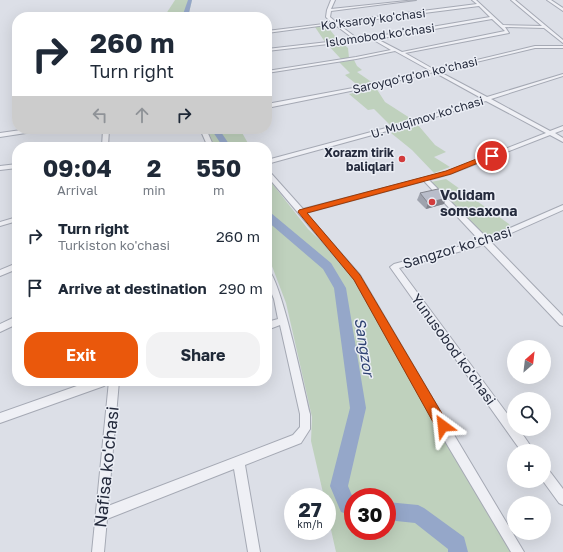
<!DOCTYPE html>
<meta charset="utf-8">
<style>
body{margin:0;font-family:"Golos Text",sans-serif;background:#f2f2f3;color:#1f2937;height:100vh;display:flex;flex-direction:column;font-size:15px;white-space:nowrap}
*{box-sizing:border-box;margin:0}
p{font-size:13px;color:#747a83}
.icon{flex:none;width:22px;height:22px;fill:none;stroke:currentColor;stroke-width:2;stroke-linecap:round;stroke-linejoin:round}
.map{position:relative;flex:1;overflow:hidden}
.panel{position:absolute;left:12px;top:142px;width:260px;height:244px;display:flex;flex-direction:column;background:#fff;border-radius:16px;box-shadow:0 4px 16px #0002}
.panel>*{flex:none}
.guide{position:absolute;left:12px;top:12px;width:260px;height:122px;border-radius:16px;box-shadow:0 4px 16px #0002;background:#fff;color:#1f2937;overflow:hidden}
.needle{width:26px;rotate:28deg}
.tools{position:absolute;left:507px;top:340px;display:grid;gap:8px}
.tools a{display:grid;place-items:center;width:44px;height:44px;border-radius:50%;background:#fff;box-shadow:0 4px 16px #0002;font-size:20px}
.speed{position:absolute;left:284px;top:488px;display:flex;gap:8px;font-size:20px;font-weight:700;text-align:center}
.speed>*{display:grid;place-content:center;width:52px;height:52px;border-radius:50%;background:#fff;box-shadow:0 4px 16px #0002;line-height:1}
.speed small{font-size:10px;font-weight:400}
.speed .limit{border:6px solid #d22;background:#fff;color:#111}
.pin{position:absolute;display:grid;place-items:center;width:34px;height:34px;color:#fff;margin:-17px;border:2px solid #fff;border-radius:50%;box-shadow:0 1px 4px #0007}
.me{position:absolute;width:44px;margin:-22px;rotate:330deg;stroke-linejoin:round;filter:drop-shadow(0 0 3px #0008)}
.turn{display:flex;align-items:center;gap:14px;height:84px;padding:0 12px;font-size:18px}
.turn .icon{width:52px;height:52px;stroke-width:2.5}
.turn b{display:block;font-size:28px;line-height:34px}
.lanes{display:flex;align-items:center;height:38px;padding:0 12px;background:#0003;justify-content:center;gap:20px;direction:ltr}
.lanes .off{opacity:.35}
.eta{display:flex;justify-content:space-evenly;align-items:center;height:68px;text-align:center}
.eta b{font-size:24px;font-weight:700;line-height:28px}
.action{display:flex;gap:8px;margin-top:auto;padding:8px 12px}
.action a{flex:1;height:46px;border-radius:16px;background:#ea580c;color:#fff;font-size:16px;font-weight:700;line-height:46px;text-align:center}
.action a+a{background:#f2f2f3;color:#1f2937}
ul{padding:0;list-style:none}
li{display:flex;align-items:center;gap:12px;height:52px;padding:0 12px}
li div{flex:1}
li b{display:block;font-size:15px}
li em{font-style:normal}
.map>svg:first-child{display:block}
.green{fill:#bfd1bd;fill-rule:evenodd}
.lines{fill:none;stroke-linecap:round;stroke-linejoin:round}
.river{fill:#95a7c9;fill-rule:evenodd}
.minor-casing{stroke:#a5a9b4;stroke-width:2}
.minor{fill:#eff0f5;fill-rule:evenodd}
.wall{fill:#9fa3ae}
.shaded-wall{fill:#82848d}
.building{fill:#b9bdca;stroke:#82848d}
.route{fill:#ea580c;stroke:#983908}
.poi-dot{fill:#d23b3c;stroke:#ebeef5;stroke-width:1.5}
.labels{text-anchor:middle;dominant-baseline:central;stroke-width:3;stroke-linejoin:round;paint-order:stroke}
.far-street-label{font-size:12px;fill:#252b3d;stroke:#ebeef5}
.far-poi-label{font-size:12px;font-weight:bold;fill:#252b3d;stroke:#ebeef5;text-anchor:end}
.poi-label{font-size:14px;font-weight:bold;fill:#252b3d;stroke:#ebeef5;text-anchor:start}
.street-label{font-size:14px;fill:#252b3d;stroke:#ebeef5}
.water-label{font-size:15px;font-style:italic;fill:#2f4372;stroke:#ebeef5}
.near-street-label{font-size:17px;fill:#252b3d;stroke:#ebeef5}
</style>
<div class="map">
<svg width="563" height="552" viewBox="0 0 563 552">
<rect width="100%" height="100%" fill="#dcdfe7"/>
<g class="green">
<path d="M175 0H192L188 17H164Z"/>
<path d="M327 26 338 40 325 42 315 27Z"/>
<path d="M341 42 348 48 349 58 341 59 327 44Z"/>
<path d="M354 60 357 66 362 70 357 72 373 83 360 87 345 75 350 73 339 62Z"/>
<path d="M376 88 385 102 413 120 392 127 374 109 368 110 349 94Z"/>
<path d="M418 125 435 145 446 152 434 157 450 167 434 173 412 150 391 133Z"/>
<path d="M207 129H240L250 147H215Z"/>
<path d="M267 177 308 229 328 248 354 280 512 552H336L327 512V497H324L311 441 312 417 286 303 267 253ZM353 497H387V531H353Z"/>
<path d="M446 179 509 224 511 228 484 237 431 182Z"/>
</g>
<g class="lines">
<g class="river">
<path d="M188 0H192L188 17H182Z"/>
<path d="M211 129H219L231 147H223Z"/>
<path d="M267 212 271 213 331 263 346 288 366 408 348 486 353 498V516L341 512 330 486 350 408 334 288 323 269 267 221Z"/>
<path d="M387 502 418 505 424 508 464 537 468 552H448V549L415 523 387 520Z"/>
</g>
<g class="minor-casing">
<g id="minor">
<path d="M331 0H335L331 9 416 0 331 11 330 17 336 22 477 4 472 0H476L503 25 542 26 511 0H515L563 40V43L544 28 505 27 509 33 405 53 435 70 535 46H563V48H535L438 71 487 97 563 74V76L491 99 550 131 563 126V130L555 133 563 138V142L550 135 450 174 429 180 487 238 563 205V210L491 242 563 316V326L560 325 484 245 399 268 514 423V429H519L534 451H521L390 267 394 264 480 241 424 181 306 213 360 275 447 423 524 552H511L439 431 354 279 267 176V170L269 171 303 209 446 172 546 133 486 101 416 123 267 164V160L412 121 483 99 434 72 380 85 267 108V104L380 83 431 71 395 51 356 59 267 73V71L356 57 391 50 372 39 267 51V49L354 39 334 24 267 33V31L332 23 326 17 327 10ZM479 6 490 17 373 37 358 39 338 24ZM492 19 505 31 402 52 377 39Z"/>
<path d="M547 0H551L563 8V11Z"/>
<path d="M28 129H42L39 131 0 137V133Z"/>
<path d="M103 129H109L108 147H102Z"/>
<path d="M200 129H206L214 147H208Z"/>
<path d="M17 164V168L0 170V166Z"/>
<path d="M17 217V221L0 226V222Z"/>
<path d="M17 263V269L0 276V270Z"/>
<path d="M267 269C280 274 305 394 310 414V429L301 443 245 465 260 552H248L234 469 107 519 104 552H92L109 381H119L108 506 293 435 300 427V414L280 325 267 330V322L278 319 274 299 267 282Z"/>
<path d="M17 316V324L0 332V324Z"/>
<path d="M91 381H109L107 384 104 386 0 423V413Z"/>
<path d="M544 467 548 469 563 489V505L559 503 543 481H544Z"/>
</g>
</g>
<use href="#minor" class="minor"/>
</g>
<path class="wall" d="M420 193 444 204 426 209 417 200Z"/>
<path class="shaded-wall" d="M446 198 444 204 426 209 428 203Z"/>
<path class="building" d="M438 189 446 198 428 203 420 193Z"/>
<path class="route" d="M489 154 495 156 451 174 307 213 360 275 447 422 449 426 447 431 443 433 438 431 354 280 298 212 299 210 446 171Z"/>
<g class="poi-dot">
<circle cx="402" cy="159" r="4"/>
<circle cx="432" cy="202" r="4"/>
</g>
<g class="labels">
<g class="far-street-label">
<text transform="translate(373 19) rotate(-7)">Ko'ksaroy ko'chasi</text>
<text transform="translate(380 35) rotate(-8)">Islomobod ko'chasi</text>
<text transform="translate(415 75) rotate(-13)">Saroyqo'rg'on ko'chasi</text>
<text transform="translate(427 117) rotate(-17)">U. Muqimov ko'chasi</text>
</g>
<g class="far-poi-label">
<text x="394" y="152">Xorazm tirik<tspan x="394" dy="14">baliqlari</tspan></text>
</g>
<g class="poi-label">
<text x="440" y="194">Volidam<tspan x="440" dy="16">somsaxona</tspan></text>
</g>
<g class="street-label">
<text transform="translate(457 247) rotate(-17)">Sangzor ko'chasi</text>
<text transform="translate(454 349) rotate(54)">Yunusobod ko'chasi</text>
</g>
<g class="water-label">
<text transform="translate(365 347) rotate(81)">Sangzor</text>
</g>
<g class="near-street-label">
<text transform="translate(106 467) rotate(-84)">Nafisa ko'chasi</text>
</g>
</g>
</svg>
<div class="tools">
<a><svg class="needle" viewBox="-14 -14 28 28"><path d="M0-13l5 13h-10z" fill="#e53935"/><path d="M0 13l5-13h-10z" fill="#747a83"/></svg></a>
<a><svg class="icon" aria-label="search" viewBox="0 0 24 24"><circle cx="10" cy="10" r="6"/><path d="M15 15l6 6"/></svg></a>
<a>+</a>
<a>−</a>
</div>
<div class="speed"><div>27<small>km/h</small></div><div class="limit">30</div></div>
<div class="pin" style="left:492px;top:156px;background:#d93025"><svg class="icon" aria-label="arrive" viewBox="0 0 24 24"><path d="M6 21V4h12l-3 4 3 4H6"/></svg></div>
<svg class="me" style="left:443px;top:426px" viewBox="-20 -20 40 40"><path d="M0-17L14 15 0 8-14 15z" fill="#ea580c" stroke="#fff" stroke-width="4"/></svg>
<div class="guide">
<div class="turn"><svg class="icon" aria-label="right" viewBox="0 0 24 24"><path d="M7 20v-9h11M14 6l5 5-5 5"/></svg><div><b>260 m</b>Turn right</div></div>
<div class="lanes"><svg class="icon off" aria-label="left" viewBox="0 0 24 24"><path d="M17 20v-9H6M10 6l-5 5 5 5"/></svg><svg class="icon off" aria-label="ahead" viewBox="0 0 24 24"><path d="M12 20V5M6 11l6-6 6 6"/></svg><svg class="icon" aria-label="right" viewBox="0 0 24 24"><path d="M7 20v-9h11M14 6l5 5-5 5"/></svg></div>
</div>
<section class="panel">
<div class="eta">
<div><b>09:04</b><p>Arrival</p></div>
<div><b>2</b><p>min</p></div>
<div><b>550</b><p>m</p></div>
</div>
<ul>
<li><svg class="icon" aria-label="right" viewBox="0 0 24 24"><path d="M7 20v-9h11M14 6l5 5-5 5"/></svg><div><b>Turn right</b><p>Turkiston ko'chasi</p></div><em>260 m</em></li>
<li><svg class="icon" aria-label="arrive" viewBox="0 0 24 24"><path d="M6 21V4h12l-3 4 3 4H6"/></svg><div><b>Arrive at destination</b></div><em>290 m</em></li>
</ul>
<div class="action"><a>Exit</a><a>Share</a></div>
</section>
</div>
